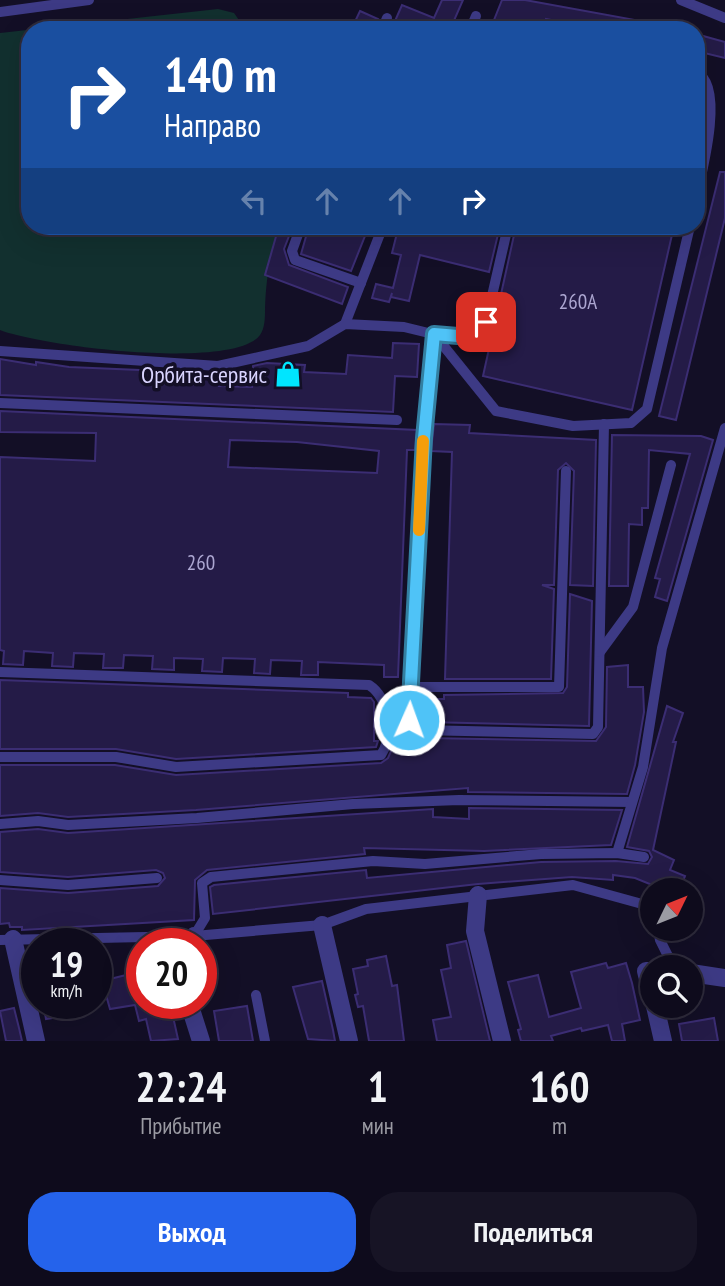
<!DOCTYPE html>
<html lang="ru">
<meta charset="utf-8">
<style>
body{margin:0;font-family:"PT Sans Narrow",sans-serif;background:#171425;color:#f1f3f6;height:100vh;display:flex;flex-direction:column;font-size:26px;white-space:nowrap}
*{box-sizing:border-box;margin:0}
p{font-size:23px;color:#9b9ba3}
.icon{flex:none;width:38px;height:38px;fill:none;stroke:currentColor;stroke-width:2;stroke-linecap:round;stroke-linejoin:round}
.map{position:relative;height:1041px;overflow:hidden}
.panel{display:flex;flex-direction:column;background:#0e0b1c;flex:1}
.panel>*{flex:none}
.guide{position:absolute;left:21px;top:21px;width:684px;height:214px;border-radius:28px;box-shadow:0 7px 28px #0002,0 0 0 2px #2e2b3b;background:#1a4fa0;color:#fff;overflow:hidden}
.needle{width:46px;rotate:47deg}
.buttons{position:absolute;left:640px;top:878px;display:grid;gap:14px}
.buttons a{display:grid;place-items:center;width:63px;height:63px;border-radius:50%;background:#0e0b1c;box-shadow:0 7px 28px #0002,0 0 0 2px #2e2b3b;font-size:35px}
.speed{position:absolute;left:21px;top:928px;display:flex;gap:14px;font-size:35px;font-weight:700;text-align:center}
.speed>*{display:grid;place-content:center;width:91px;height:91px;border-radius:50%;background:#0e0b1c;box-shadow:0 7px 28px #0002,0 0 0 2px #2e2b3b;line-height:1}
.speed small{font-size:18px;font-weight:400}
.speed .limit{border:10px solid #d22;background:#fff;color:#111}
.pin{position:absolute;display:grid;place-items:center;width:60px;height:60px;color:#fff;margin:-30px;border-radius:14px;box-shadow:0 4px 10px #0006}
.me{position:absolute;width:77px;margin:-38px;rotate:2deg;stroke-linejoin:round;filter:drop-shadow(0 0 5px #0008)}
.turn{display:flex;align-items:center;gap:24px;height:147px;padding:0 28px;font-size:32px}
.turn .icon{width:91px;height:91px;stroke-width:2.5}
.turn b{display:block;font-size:49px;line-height:60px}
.lanes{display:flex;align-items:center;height:66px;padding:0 28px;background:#0003;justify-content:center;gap:35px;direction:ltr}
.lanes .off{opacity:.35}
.eta{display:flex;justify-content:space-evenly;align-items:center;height:119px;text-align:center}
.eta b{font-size:42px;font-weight:700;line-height:49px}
.button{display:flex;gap:14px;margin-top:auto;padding:14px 28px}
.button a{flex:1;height:80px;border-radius:28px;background:#2563eb;color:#fff;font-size:28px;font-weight:700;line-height:80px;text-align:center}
.button a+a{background:#171425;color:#f1f3f6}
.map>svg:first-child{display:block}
.green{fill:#12302f}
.building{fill:#241b47;stroke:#3b2d73;stroke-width:2;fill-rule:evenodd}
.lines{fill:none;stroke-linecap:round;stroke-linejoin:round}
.service{stroke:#3d3a85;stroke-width:10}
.minor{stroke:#3d3a85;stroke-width:18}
.route-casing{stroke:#337fa1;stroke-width:18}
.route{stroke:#4fc3f7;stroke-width:12}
.slow{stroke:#f59e0b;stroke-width:12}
.labels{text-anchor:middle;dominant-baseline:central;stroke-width:7;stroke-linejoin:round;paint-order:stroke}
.number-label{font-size:21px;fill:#aca6d1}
.poi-label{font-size:24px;fill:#d9d4ff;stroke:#130f26;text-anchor:end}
</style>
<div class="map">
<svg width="725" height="1041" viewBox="0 0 725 1041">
<rect width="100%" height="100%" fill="#130f26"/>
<path class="green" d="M218 9 234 13 246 30H30V226H279C270 258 266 277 265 309 265 318 265 328 260 335 234 371 40 346 0 330V33Z"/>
<g class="building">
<path d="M442 0H463L452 25 462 30H391L402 5 434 18Z"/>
<path d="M502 0H525L646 22V30H601L546 19 543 30H490Z"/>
<path d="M360 11 378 19 374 30H351Z"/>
<path d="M696 34 725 42V58L696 51Z"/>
<path d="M720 172H725V218L676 420 659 416Z"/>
<path d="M279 226H293L284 249 289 265 348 287 342 304 265 275Z"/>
<path d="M309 226H369L351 271 301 254Z"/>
<path d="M415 226 446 231V228L457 231 458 226H500L489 272 420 255 409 301 391 297 392 293 389 302 372 298 376 284 393 288 401 255 392 253 397 233H413Z"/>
<path d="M516 226H674L632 410 483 376Z"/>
<path d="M393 343 419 344 417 377 395 376 393 412 0 395V359L36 365V362L69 367 163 371 162 384 201 385V373L220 374 219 386 252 387 253 366 267 363 305 365 304 372 346 374 348 355 392 358Z"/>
<path d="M0 411 417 430 415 450H407L398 677H384V665L318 662V675H301L302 661 271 660 270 674 254 673 255 659 223 658 222 672 202 671 203 659 174 658V670L152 669 153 656 124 655 123 668H103L104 654 74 653 73 667 52 666 53 653 24 651 23 665 3 664 4 651 0 650V457L95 461 96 433 0 432ZM230 440 297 442 379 451 377 473 228 467Z"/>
<path d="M434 424 470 425 469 433 596 440 593 586 570 585 574 471 566 463 558 470 554 585H542L554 589 551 679H445L452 452 431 451Z"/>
<path d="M612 435 701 436 713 440 667 601 655 597 660 579 655 578 690 454 649 450 648 508H642V525L629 524 628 586H609Z"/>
<path d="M570 594 592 601 589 726 426 722V699H444V695L563 693 567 687Z"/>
<path d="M628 665V687H643L644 712 635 765 627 794 468 792V788L196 810 68 817 38 813 0 816V765H115L176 775 381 763 388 758 395 742H425V738L596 741 606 727 607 667Z"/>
<path d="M0 680 348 693V697L371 698 374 702V741H378L376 747 176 759 116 749H0Z"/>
<path d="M667 706 683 713 673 742H676L653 850 674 860 670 870 685 876 679 891H667L635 878 613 875V880L572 877 478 884 213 914 210 887 214 885 366 870 367 878 541 862 616 861 648 864 652 857 649 851 627 847Z"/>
<path d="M469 808 622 810 611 845 484 851 364 848 365 854 207 870 195 880 194 920 22 930V927H10L9 923 0 924V888L68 893 158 886 165 878 163 873 156 870 68 877 0 872V832L38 829 68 833 433 809V817L469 819Z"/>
<path d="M466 941 490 1041H437L433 1020 451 1017 441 970 451 968 447 945Z"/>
<path d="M386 956 392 986 397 985 404 1041H369L363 1006 358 1007 355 995 358 994 353 969 368 966 367 960Z"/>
<path d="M606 963 608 968 626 963 632 983 640 1020 622 1024 625 1041H612L608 1025 582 1031 581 1028 551 1036 553 1041H521L518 1030 521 1029 508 982 538 975 549 1017 581 1008 571 972Z"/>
<path d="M138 972 142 1003H170L178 1039 151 1041 146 1019 139 1021 135 1005 110 1009 102 981Z"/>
<path d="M322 981 333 1030 335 1041 308 1039 293 987Z"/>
<path d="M43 1003H63L65 1016 46 1019Z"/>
<path d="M247 1006 253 1041H219L214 1011Z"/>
<path d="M14 1008 19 1028 22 1041H6L0 1011Z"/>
<path d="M714 1018 718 1041H682L679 1024Z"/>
</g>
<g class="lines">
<g class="service">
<path d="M681 0 725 18"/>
<path d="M0 12 89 0"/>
<path d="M382 30 387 18"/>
<path d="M470 30 476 16"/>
<path d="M696 73C725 83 703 169 696 198"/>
<path d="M301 226 292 251 295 260 361 283"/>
<path d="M345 324 383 226"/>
<path d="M434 334 424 438 410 687 409 721 419 730 593 734 598 727 604 424"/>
<path d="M434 334 496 411 573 426 631 423 647 409 690 226"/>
<path d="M0 351 218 366 308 346 345 324 404 327 449 338 470 337 486 322 508 226"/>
<path d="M0 403 397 420"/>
<path d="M600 652 633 607 671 465"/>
<path d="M0 672 369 685C389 698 394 735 381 755L176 767 116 757H0"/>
<path d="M410 687H559L566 471"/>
<path d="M0 824 38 821 68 825 197 818 353 804 459 800 632 802"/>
<path d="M617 853 643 767 662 648 725 428"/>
<path d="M0 880 68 885 157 878"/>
<path d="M658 929 660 940 674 968"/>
<path d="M194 936 205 918 202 883 211 877 373 861 425 864 541 854 617 853 644 857"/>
<path d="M0 940 194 936 322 925 366 909 573 885 653 907"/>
<path d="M256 995 265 1041"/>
</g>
<g class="minor">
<path d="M478 895 475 931 502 1041"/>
<path d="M322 925 349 1041"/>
<path d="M13 939 36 1041"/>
<path d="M192 943 194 936"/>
<path d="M653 971H646L653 999"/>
<path d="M691 973 725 978"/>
<path d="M189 1003 201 1041"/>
<path d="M655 1006 663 1041"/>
</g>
</g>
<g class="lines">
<g class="route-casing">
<path id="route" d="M409 720 424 438 434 334 470 337 486 322"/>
</g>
<use href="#route" class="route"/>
<path class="slow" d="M419 530 423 441"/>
</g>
<defs>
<g id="shop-bare" transform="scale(2.1)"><path d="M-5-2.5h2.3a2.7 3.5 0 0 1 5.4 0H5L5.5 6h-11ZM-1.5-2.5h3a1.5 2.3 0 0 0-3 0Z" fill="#00e5ff" stroke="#130f26" stroke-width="2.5" paint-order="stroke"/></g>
</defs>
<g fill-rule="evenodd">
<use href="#shop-bare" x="288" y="374"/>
</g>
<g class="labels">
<g class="number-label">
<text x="578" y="301">260А</text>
<text x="201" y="562">260</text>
</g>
<g class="poi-label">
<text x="267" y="374">Орбита-сервис</text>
</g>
</g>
</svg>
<div class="buttons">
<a><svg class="needle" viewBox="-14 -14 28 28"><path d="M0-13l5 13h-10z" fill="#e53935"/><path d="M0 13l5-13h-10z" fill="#9b9ba3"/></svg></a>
<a><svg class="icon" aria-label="search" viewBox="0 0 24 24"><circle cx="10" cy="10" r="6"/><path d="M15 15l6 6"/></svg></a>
</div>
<div class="speed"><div>19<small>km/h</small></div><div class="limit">20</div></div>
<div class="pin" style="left:486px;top:322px;background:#d93025"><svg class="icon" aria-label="arrive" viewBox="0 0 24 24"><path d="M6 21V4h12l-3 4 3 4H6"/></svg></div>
<svg class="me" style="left:409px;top:720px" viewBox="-20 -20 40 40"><circle r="17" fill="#4fc3f7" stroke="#fff" stroke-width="3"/><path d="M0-11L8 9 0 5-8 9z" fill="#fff"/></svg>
<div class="guide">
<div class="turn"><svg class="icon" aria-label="right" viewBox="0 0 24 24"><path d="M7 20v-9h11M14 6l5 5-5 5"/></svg><div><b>140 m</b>Направо</div></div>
<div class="lanes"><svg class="icon off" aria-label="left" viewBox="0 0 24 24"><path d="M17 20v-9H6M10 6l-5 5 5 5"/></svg><svg class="icon off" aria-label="ahead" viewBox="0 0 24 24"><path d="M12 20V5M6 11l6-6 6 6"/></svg><svg class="icon off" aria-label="ahead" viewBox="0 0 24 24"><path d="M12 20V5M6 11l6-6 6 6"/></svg><svg class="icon" aria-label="right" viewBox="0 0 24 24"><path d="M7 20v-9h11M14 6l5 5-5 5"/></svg></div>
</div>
</div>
<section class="panel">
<div class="eta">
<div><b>22:24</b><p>Прибытие</p></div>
<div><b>1</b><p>мин</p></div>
<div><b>160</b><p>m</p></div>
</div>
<div class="button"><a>Выход</a><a>Поделиться</a></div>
</section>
